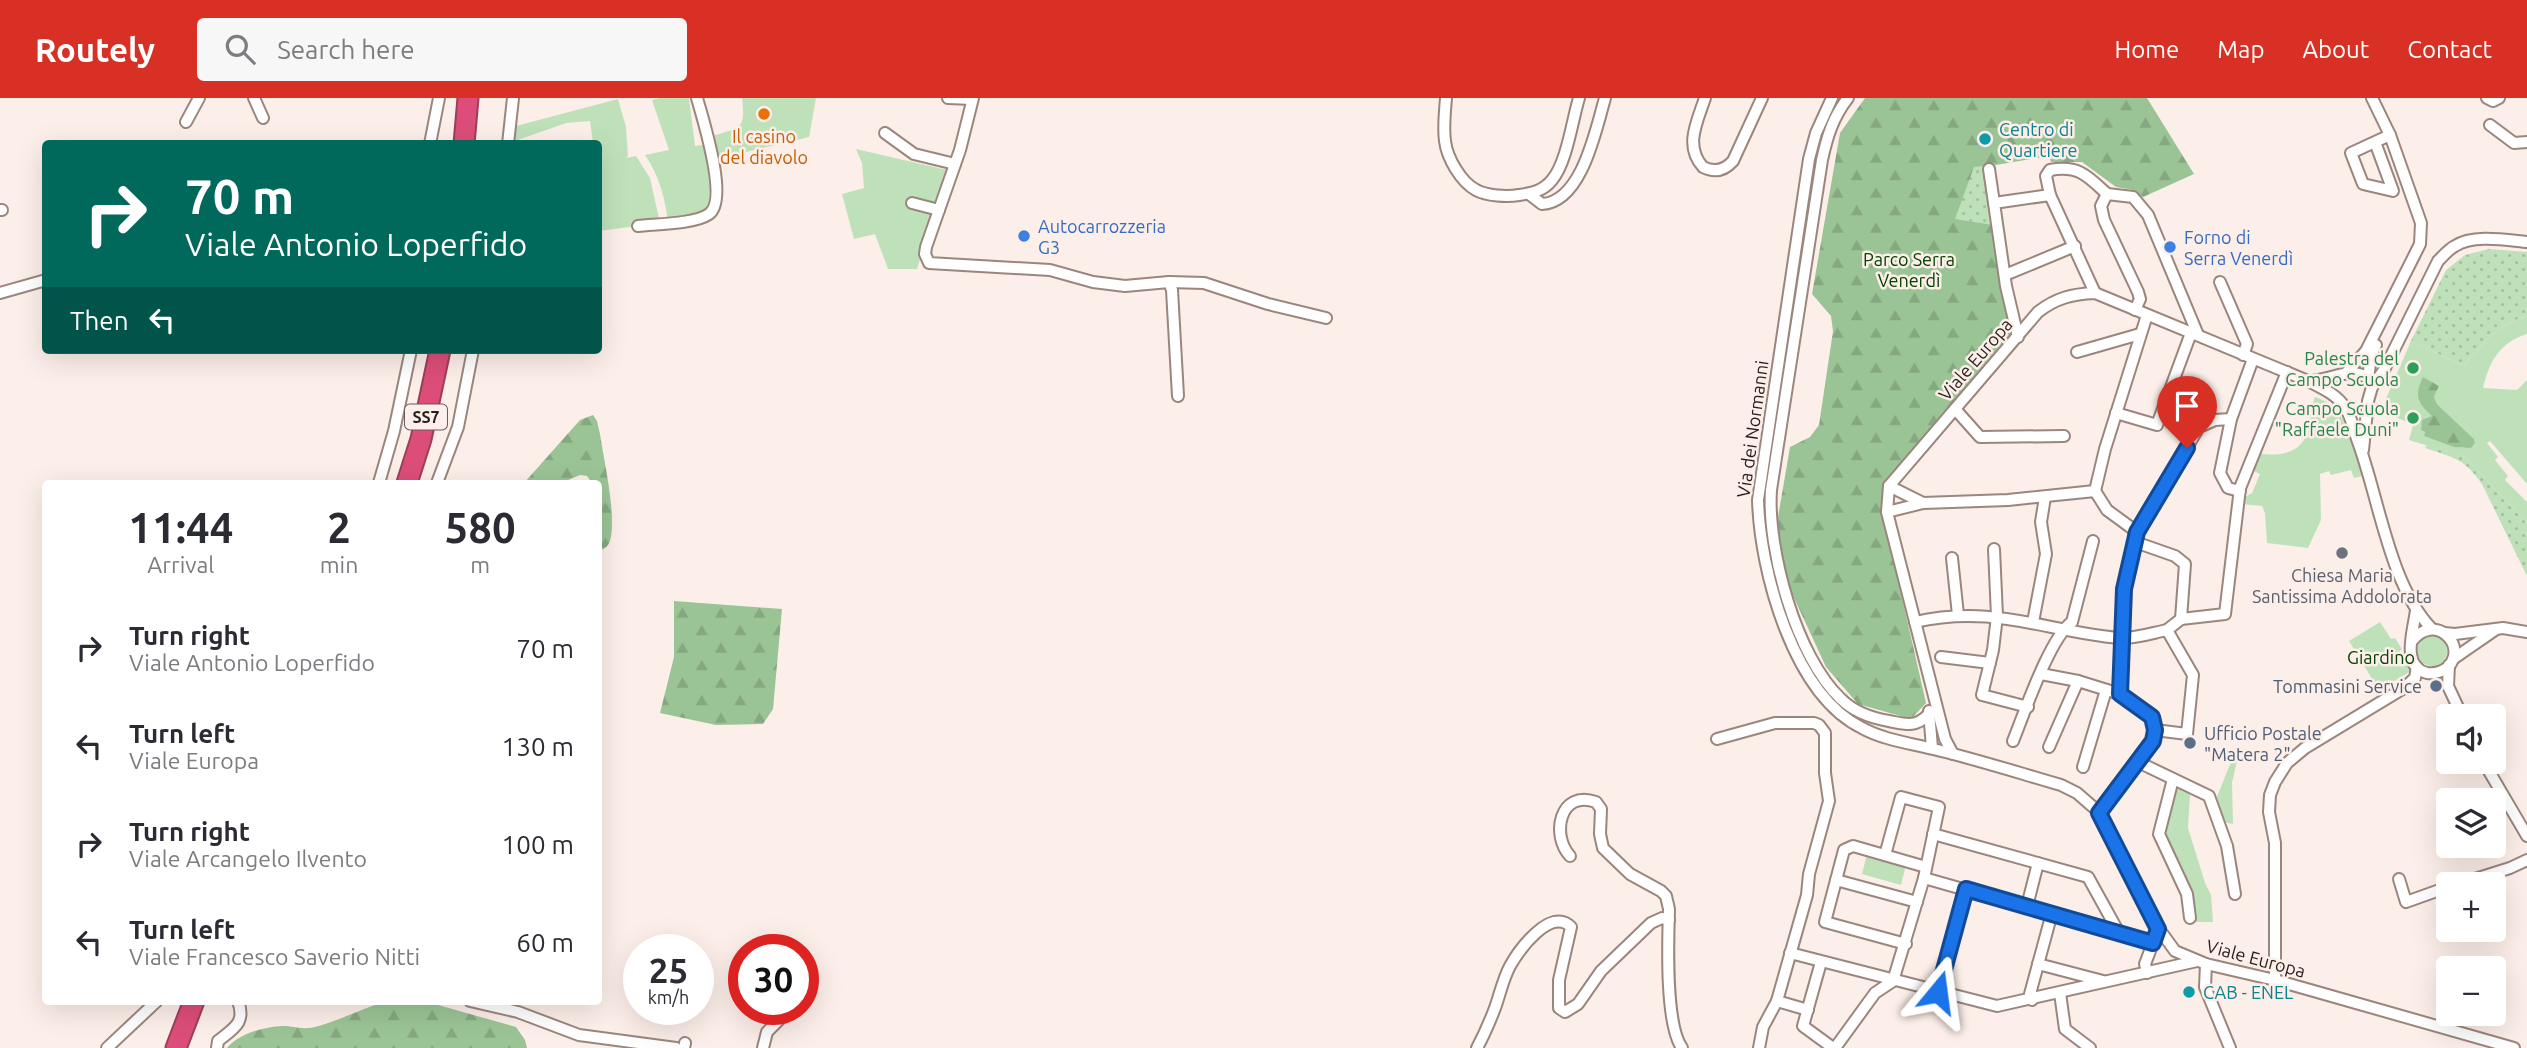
<!DOCTYPE html>
<meta charset="utf-8">
<style>
body{margin:0;font-family:Ubuntu,sans-serif;background:#f7f7f7;color:#2b2b33;height:100vh;display:flex;flex-direction:column;font-size:26px;white-space:nowrap}
*{box-sizing:border-box;margin:0}
p{font-size:23px;color:#7c7c81}
.icon{flex:none;width:38px;height:38px;fill:none;stroke:currentColor;stroke-width:2;stroke-linecap:round;stroke-linejoin:round}
.map{position:relative;flex:1;overflow:hidden}
.panel{position:absolute;left:42px;top:382px;width:560px;height:525px;display:flex;flex-direction:column;background:#fff;border-radius:7px;box-shadow:0 7px 28px #0002}
.panel>*{flex:none}
.guide{position:absolute;left:42px;top:42px;width:560px;height:214px;border-radius:7px;box-shadow:0 7px 28px #0002;background:#00695c;color:#fff;overflow:hidden}
.controls{position:absolute;left:2436px;top:606px;display:grid;gap:14px}
.controls a{display:grid;place-items:center;width:70px;height:70px;border-radius:7px;background:#fff;box-shadow:0 7px 28px #0002;font-size:35px}
.speed{position:absolute;left:623px;top:836px;display:flex;gap:14px;font-size:35px;font-weight:700;text-align:center}
.speed>*{display:grid;place-content:center;width:91px;height:91px;border-radius:50%;background:#fff;box-shadow:0 7px 28px #0002;line-height:1}
.speed small{font-size:18px;font-weight:400}
.speed .limit{border:10px solid #d22;background:#fff;color:#111}
.pin{position:absolute;display:grid;place-items:center;width:60px;height:60px;color:#fff;margin:-72px -30px;border-radius:50% 50% 50% 0;rotate:-45deg;box-shadow:0 0 7px #0007}
.pin .icon{rotate:45deg}
.me{position:absolute;width:77px;margin:-38px;rotate:16deg;stroke-linejoin:round;filter:drop-shadow(0 0 5px #0008)}
.turn{display:flex;align-items:center;gap:24px;height:147px;padding:0 28px;font-size:32px}
.turn .icon{width:91px;height:91px;stroke-width:2.5}
.turn b{display:block;font-size:49px;line-height:60px}
.then{display:flex;align-items:center;height:66px;padding:0 28px;background:#0003;gap:14px;font-size:26px}
.eta{display:flex;justify-content:space-evenly;align-items:center;height:119px;text-align:center}
.eta b{font-size:42px;font-weight:600;line-height:49px}
ul{padding:0;list-style:none}
li{display:flex;align-items:center;gap:21px;height:98px;padding:0 28px}
li div{flex:1}
li b{display:block;font-size:26px}
li em{font-style:normal}
header{display:flex;align-items:center;gap:42px;box-sizing:border-box;height:98px;padding:0 35px;background:#d93025;color:#fff}
header strong{font-size:33px}
nav{display:flex;gap:38px;margin-inline-start:auto;font-size:24px}
.search{width:490px;height:63px;background:#f7f7f7;display:flex;align-items:center;gap:18px;box-sizing:border-box;padding:0 24px;border-radius:7px;color:#7c7c81;font-size:26px}
.map>svg:first-child{display:block}
.green{fill:#bfe1ba;fill-rule:evenodd}
.forest{fill:url(#forest-firs)}
.park{fill:url(#park-dots)}
.lines{fill:none;stroke-linecap:round;stroke-linejoin:round}
.street-casing{stroke:#9b867d;stroke-width:14}
.highway-casing{stroke:#9d3e58;stroke-width:23}
.street{stroke:#fff;stroke-width:10}
.highway{stroke:#dc4e79;stroke-width:19}
.route-casing{stroke:#114b97;stroke-width:18}
.route{stroke:#1a73e8;stroke-width:12}
.food-dot{fill:#e8710a;stroke:#fceee8;stroke-width:2.5}
.culture-dot{fill:#0f9aa8;stroke:#fceee8;stroke-width:2.5}
.shop-dot{fill:#3f7fe0;stroke:#fceee8;stroke-width:2.5}
.leisure-dot{fill:#2e9e5b;stroke:#fceee8;stroke-width:2.5}
.worship-dot{fill:#6b7280;stroke:#fceee8;stroke-width:2.5}
.service-dot{fill:#5c6f8a;stroke:#fceee8;stroke-width:2.5}
.labels{text-anchor:middle;dominant-baseline:central;stroke-width:5;stroke-linejoin:round;paint-order:stroke}
.shield{fill:#fceee8;stroke:#685d59;stroke-width:2}
.shield-label{font-size:16px;font-weight:bold;fill:#281f1c}
.culture-label{font-size:18px;fill:#0d838f;stroke:#fceee8;text-anchor:start}
.food-label{font-size:18px;fill:#c56008;stroke:#fceee8}
.shop-label{font-size:18px;fill:#366cbe;stroke:#fceee8;text-anchor:start}
.park-label{font-size:18px;fill:#064201;stroke:#fceee8}
.leisure-label{font-size:18px;fill:#27864d;stroke:#fceee8;text-anchor:end}
.street-label{font-size:18px;fill:#281f1c;stroke:#fceee8}
.worship-label{font-size:18px;fill:#5b616d;stroke:#fceee8}
.service-label{font-size:18px;fill:#4e5e75;stroke:#fceee8;text-anchor:end}
</style>
<header>
<strong>Routely</strong>
<div class="search"><svg class="icon" aria-label="search" viewBox="0 0 24 24"><circle cx="10" cy="10" r="6"/><path d="M15 15l6 6"/></svg>Search here</div>
<nav><a>Home</a><a>Map</a><a>About</a><a>Contact</a></nav>
</header>
<div class="map">
<svg width="2527" height="950" viewBox="0 0 2527 950">
<defs>
<pattern id="forest-firs" width="22" height="20" patternUnits="userSpaceOnUse" patternTransform="scale(1.75)"><rect width="22" height="20" fill="#9bc496"/><path d="M5 1l3.5 6h-7zM16 11l3.5 6h-7z" fill="#86a881"/></pattern>
<pattern id="park-dots" width="8" height="8" patternUnits="userSpaceOnUse" patternTransform="scale(1.75)"><rect width="8" height="8" fill="#bfe1ba"/><path d="M2 2h.1M6 6h.1" fill="none" stroke="#a4c19f" stroke-width="1.8" stroke-linecap="round"/></pattern>
</defs>
<rect width="100%" height="100%" fill="#fceee8"/>
<g class="green">
<path d="M660 0H689L695 48 709 46 717 98 711 114 668 124C665 100 659 77 645 57L669 52 652 2Z"/>
<path d="M742 0H816L809 39 717 61 712 38C740 29 746 32 742 0Z"/>
<path d="M618 1 626 29 628 58 626 60 636 58 650 80 660 125 599 133 598 46 593 45 590 23 566 25 512 44 516 28Z"/>
<path d="M856 51 947 72 917 171H888L875 136 854 141 842 96 864 90 862 65Z"/>
<path d="M2527 218V236C2500 244 2489 264 2483 290L2517 292 2527 282V386L2490 343 2487 345 2498 359 2495 362 2508 378 2505 382 2527 404V425L2465 359 2409 342 2413 327 2381 312 2411 243 2464 268C2483 246 2496 226 2527 218ZM2423 280 2439 288 2434 299 2437 306 2474 341 2475 345 2463 350 2424 338 2425 334 2422 325 2433 318 2425 311Z"/>
<path d="M2315 299C2349 309 2353 349 2362 378L2354 380 2351 372 2331 377 2329 373 2320 376 2321 422 2308 450 2267 445 2265 415 2262 408 2241 406 2242 401 2252 395 2260 376 2254 373 2261 356C2285 358 2304 354 2309 328 2312 318 2311 308 2315 299Z"/>
<path d="M2380 524 2391 541 2395 540 2402 551 2399 554 2411 573 2379 592 2349 543Z"/>
<circle cx="2432" cy="553" r="15"/>
<path d="M2232 661 2237 663 2232 685 2233 726 2223 724 2217 699Z"/>
<path d="M2176 690 2190 696 2188 730 2205 785 2211 797 2213 824H2196L2192 801 2165 737 2164 730Z"/>
<path d="M1867 756 1906 767 1901 787 1862 776Z"/>
</g>
<g class="forest">
<path d="M1865 0H2147L2194 76 2143 99 2133 92 2116 89 2082 64H2051L2049 58 1984 69 2011 235 1883 386V416L1926 605 1911 621 1858 606 1826 569 1788 487 1777 425 1790 349 1810 339 1819 327 1833 233 1831 218 1812 196 1840 35Z"/>
<path d="M2423 279 2439 288 2434 299 2437 306 2474 341 2475 345 2471 350 2454 349 2424 338 2425 334 2421 332 2422 322 2432 318C2417 305 2414 297 2423 279Z"/>
<path d="M593 317 597 323 600 336C604 363 617 418 610 443 608 449 604 451 599 453L598 385H592L587 378 580 377 561 385H524L580 322Z"/>
<path d="M674 503 782 511 773 611 763 626 716 627 660 615 674 559Z"/>
<path d="M387 903H424L516 929 525 942 527 950H227C239 936 262 929 282 928 297 928 302 933 319 928 342 921 364 910 387 903Z"/>
</g>
<g class="park">
<path d="M1984 68 1993 127 1955 121 1974 69Z"/>
<path d="M2489 151 2527 154V218C2496 226 2483 246 2464 268L2411 243 2446 172 2465 157Z"/>
<path d="M2427 347 2465 359 2527 425V478L2482 386C2464 360 2454 360 2425 350Z"/>
</g>
<g class="lines">
<g class="street-casing">
<g id="street">
<path d="M254 0 263 20"/>
<path d="M948 0 972 1"/>
<path d="M973 0 960 52 926 149 925 156 929 165 1050 172 1093 184 1125 188 1169 184 1204 185 1268 206 1326 220"/>
<path d="M1446 0C1445 14 1443 29 1445 43 1447 60 1461 84 1476 92 1487 98 1507 99 1519 97 1533 95 1543 93 1552 82 1567 64 1572 23 1579 0"/>
<path d="M1705 0C1697 24 1684 48 1703 69 1715 75 1725 72 1733 63L1762 0"/>
<path d="M1832 0 1816 35 1809 61 1758 402C1760 473 1793 596 1862 630 1884 642 1910 645 1933 651 1976 661 2019 675 2061 687L2077 695 2100 715 2154 824 2175 853 2206 866 2275 882 2514 950"/>
<path d="M1848 0C1833 19 1827 39 1822 62L1771 392C1767 451 1796 559 1841 601 1854 614 1871 620 1889 623 1905 626 1915 630 1928 617"/>
<path d="M2487 0 2493 3 2499 0"/>
<path d="M186 24 199 0"/>
<path d="M2490 27 2514 45 2527 44"/>
<path d="M885 35 914 56 955 66"/>
<path d="M2375 44 2393 93 2363 86 2351 55 2390 37"/>
<path d="M430 46 439 0"/>
<path d="M508 46 513 0"/>
<path d="M1989 71 1994 105"/>
<path d="M1529 96 1542 106C1582 104 1596 31 1605 0"/>
<path d="M2107 96 2133 99 2148 117 2198 237"/>
<path d="M2107 96 2101 108 2104 122 2138 194 2140 201 2135 212"/>
<path d="M912 105 939 112"/>
<path d="M0 112H2"/>
<path d="M638 128C656 126 695 126 709 116 729 102 703 22 697 0"/>
<path d="M2005 177 2075 148"/>
<path d="M1169 184 1172 192 1178 298"/>
<path d="M2220 184 2247 246 2243 257"/>
<path d="M0 195 46 182"/>
<path d="M2095 195 2050 97 2046 78 2050 72C2078 67 2087 77 2107 96"/>
<path d="M2018 239 2006 188 1994 105 2050 97"/>
<path d="M2077 254 2140 236"/>
<path d="M2347 274 2366 253 2414 158 2420 146 2421 125 2390 37 2372 0"/>
<path d="M2368 281 2371 258 2376 247"/>
<path d="M2311 283C2332 282 2353 267 2368 281L2372 289 2368 303 2363 352"/>
<path d="M2372 289 2384 272 2438 163C2443 158 2449 151 2455 148 2473 136 2506 142 2527 144"/>
<path d="M1955 311 1980 339 2064 338"/>
<path d="M2116 315 2157 327 2191 235"/>
<path d="M379 385 394 333 411 252"/>
<path d="M437 385 458 329 473 252"/>
<path d="M2095 393 2107 412 2137 434 2124 491 2120 596"/>
<path d="M2095 393 2105 351 2147 217"/>
<path d="M2240 393 2228 390 2220 375 2231 321 2253 261"/>
<path d="M1923 405 2008 402 2095 393"/>
<path d="M1887 414 1923 405 1889 388"/>
<path d="M2137 434 2199 329 2215 322 2231 321"/>
<path d="M2135 444 2175 458 2185 466 2181 521"/>
<path d="M1994 451 1997 518 1993 552 1982 597 2028 609"/>
<path d="M1952 460 1958 517"/>
<path d="M2181 521 2225 516 2240 390 2287 274"/>
<path d="M1915 524C1993 506 2044 533 2119 540 2134 541 2152 535 2167 532"/>
<path d="M2033 524 2046 456 2041 424 2045 399"/>
<path d="M2444 535 2455 536 2503 530 2527 534"/>
<path d="M2412 543C2434 514 2469 547 2448 569 2442 574 2435 576 2427 575 2400 569 2414 531 2416 512"/>
<path d="M1941 559 1990 565"/>
<path d="M2453 561 2495 532"/>
<path d="M2449 567 2448 588 2462 618"/>
<path d="M2041 576 2078 583 2120 596 2152 619 2155 632 2153 643 2100 715"/>
<path d="M1929 613 1932 650"/>
<path d="M2155 632 2187 636 2193 577 2167 532 2181 521"/>
<path d="M1717 641 1775 625H1814L1819 627 1825 635V675L1829 703 1809 776 1807 797 1777 903"/>
<path d="M2013 643C2024 616 2050 539 2072 524L2093 443"/>
<path d="M2049 649 2078 583"/>
<path d="M1953 656 1945 641 1887 414 1889 388 2038 214C2056 200 2072 196 2095 195L2308 283C2322 290 2338 297 2346 311 2351 319 2354 332 2357 341 2379 399 2389 487 2432 531"/>
<path d="M2483 663 2527 738"/>
<path d="M2138 664 2209 698 2227 748 2235 796"/>
<path d="M2083 669 2106 592"/>
<path d="M2173 681 2159 736 2187 796 2190 820"/>
<path d="M1933 736 2088 779 2119 835"/>
<path d="M1570 758C1551 738 1559 691 1596 704L1601 711 1600 736 1603 750 1630 776 1661 793 1666 798 1669 811C1668 843 1665 926 1682 950"/>
<path d="M1924 780 2153 845 2158 831"/>
<path d="M2399 781 2406 804 2448 789"/>
<path d="M1836 782 1917 804"/>
<path d="M2459 786 2510 770 2527 762"/>
<path d="M2027 808 2038 765"/>
<path d="M1906 846 1825 824 1844 752 1853 748 1926 769"/>
<path d="M1790 855 1997 908 2197 863"/>
<path d="M1821 864 1803 928 1833 950"/>
<path d="M2038 866 2103 883"/>
<path d="M2206 866 2205 889 2230 950"/>
<path d="M2147 875 2145 866 2153 845"/>
<path d="M2275 882V745L2269 714 2270 697 2275 684 2287 665 2305 650 2404 590 2415 580 2417 569"/>
<path d="M1938 894 1966 791"/>
<path d="M2060 895 2065 931 2090 950"/>
<path d="M2032 902 2030 896 2052 815"/>
<path d="M470 903 518 914 579 937 676 950"/>
<path d="M107 950 157 903"/>
<path d="M217 950 218 943C234 930 246 925 238 903"/>
<path d="M684 950 685 945"/>
<path d="M763 950 767 934 789 912"/>
<path d="M1477 950C1484 937 1490 923 1495 910 1500 896 1503 881 1510 868 1519 852 1551 808 1571 829L1559 882V910L1565 914 1578 906 1601 873 1651 825 1662 820 1669 822"/>
<path d="M1759 950 1763 929 1777 903 1808 912"/>
<path d="M1835 950 1875 895 1893 883 1924 780 1939 709 1901 699 1885 757"/>
</g>
</g>
<g class="highway-casing">
<g id="highway">
<path d="M464 46 468 0"/>
<path d="M407 385 421 341 440 252"/>
<path d="M176 950 194 903"/>
</g>
</g>
<use href="#street" class="street"/>
<use href="#highway" class="highway"/>
</g>
<g class="lines">
<g class="route-casing">
<path id="route" d="M1938 894 1966 791 2153 845 2158 831 2099 715 2153 643 2155 632 2152 619 2120 596 2124 491 2137 434 2187 350"/>
</g>
<use href="#route" class="route"/>
</g>
<circle class="food-dot" cx="764" cy="16" r="7"/>
<g class="culture-dot">
<circle cx="1985" cy="41" r="7"/>
<circle cx="2189" cy="894" r="7"/>
</g>
<g class="shop-dot">
<circle cx="1024" cy="138" r="7"/>
<circle cx="2170" cy="149" r="7"/>
</g>
<g class="leisure-dot">
<circle cx="2413" cy="270" r="7"/>
<circle cx="2413" cy="320" r="7"/>
</g>
<circle class="worship-dot" cx="2342" cy="455" r="7"/>
<g class="service-dot">
<circle cx="2436" cy="588" r="7"/>
<circle cx="2190" cy="645" r="7"/>
</g>
<g class="labels">
<rect class="shield" x="405" y="306.5" width="42" height="25" rx="5"/>
<g class="shield-label">
<text x="426" y="319">SS7</text>
</g>
<g class="culture-label">
<text x="1999" y="31">Centro di<tspan x="1999" dy="21">Quartiere</tspan></text>
<text x="2203" y="894">CAB - ENEL</text>
</g>
<g class="food-label">
<text x="764" y="38">Il casino<tspan x="764" dy="21">del diavolo</tspan></text>
</g>
<g class="shop-label">
<text x="1038" y="128">Autocarrozzeria<tspan x="1038" dy="21">G3</tspan></text>
<text x="2184" y="139">Forno di<tspan x="2184" dy="21">Serra Venerdì</tspan></text>
</g>
<g class="park-label">
<text x="1909" y="161">Parco Serra<tspan x="1909" dy="21">Venerdì</tspan></text>
<text x="2381" y="559">Giardino</text>
</g>
<g class="leisure-label">
<text x="2399" y="260">Palestra del<tspan x="2399" dy="21">Campo Scuola</tspan></text>
<text x="2399" y="310">Campo Scuola<tspan x="2399" dy="21">"Raffaele Duni"</tspan></text>
</g>
<g class="street-label">
<text transform="translate(1975 261) rotate(-49)">Viale Europa</text>
<text transform="translate(1752 331) rotate(-82)">Via dei Normanni</text>
<text transform="translate(2256 860) rotate(15)">Viale Europa</text>
</g>
<g class="worship-label">
<text x="2342" y="477">Chiesa Maria<tspan x="2342" dy="21">Santissima Addolorata</tspan></text>
</g>
<g class="service-label">
<text x="2422" y="588">Tommasini Service</text>
<text x="2204" y="635" text-anchor="start">Ufficio Postale<tspan x="2204" dy="21">"Matera 2"</tspan></text>
</g>
</g>
</svg>
<div class="controls">
<a><svg class="icon" aria-label="sound" viewBox="0 0 24 24"><path d="M4 9h4l5-4v14l-5-4H4zM17 9q2 3 0 6"/></svg></a>
<a><svg class="icon" aria-label="layers" viewBox="0 0 24 24"><path d="M12 4l9 5-9 5-9-5zM3 14l9 5 9-5"/></svg></a>
<a>+</a>
<a>−</a>
</div>
<div class="speed"><div>25<small>km/h</small></div><div class="limit">30</div></div>
<div class="pin" style="left:2187px;top:350px;background:#d93025"><svg class="icon" aria-label="arrive" viewBox="0 0 24 24"><path d="M6 21V4h12l-3 4 3 4H6"/></svg></div>
<svg class="me" style="left:1938px;top:894px" viewBox="-20 -20 40 40"><path d="M0-17L14 15 0 8-14 15z" fill="#1a73e8" stroke="#fff" stroke-width="4"/></svg>
<div class="guide">
<div class="turn"><svg class="icon" aria-label="right" viewBox="0 0 24 24"><path d="M7 20v-9h11M14 6l5 5-5 5"/></svg><div><b>70 m</b>Viale Antonio Loperfido</div></div>
<div class="then">Then<svg class="icon" aria-label="left" viewBox="0 0 24 24"><path d="M17 20v-9H6M10 6l-5 5 5 5"/></svg></div>
</div>
<section class="panel">
<div class="eta">
<div><b>11:44</b><p>Arrival</p></div>
<div><b>2</b><p>min</p></div>
<div><b>580</b><p>m</p></div>
</div>
<ul>
<li><svg class="icon" aria-label="right" viewBox="0 0 24 24"><path d="M7 20v-9h11M14 6l5 5-5 5"/></svg><div><b>Turn right</b><p>Viale Antonio Loperfido</p></div><em>70 m</em></li>
<li><svg class="icon" aria-label="left" viewBox="0 0 24 24"><path d="M17 20v-9H6M10 6l-5 5 5 5"/></svg><div><b>Turn left</b><p>Viale Europa</p></div><em>130 m</em></li>
<li><svg class="icon" aria-label="right" viewBox="0 0 24 24"><path d="M7 20v-9h11M14 6l5 5-5 5"/></svg><div><b>Turn right</b><p>Viale Arcangelo Ilvento</p></div><em>100 m</em></li>
<li><svg class="icon" aria-label="left" viewBox="0 0 24 24"><path d="M17 20v-9H6M10 6l-5 5 5 5"/></svg><div><b>Turn left</b><p>Viale Francesco Saverio Nitti</p></div><em>60 m</em></li>
</ul>
</section>
</div>
